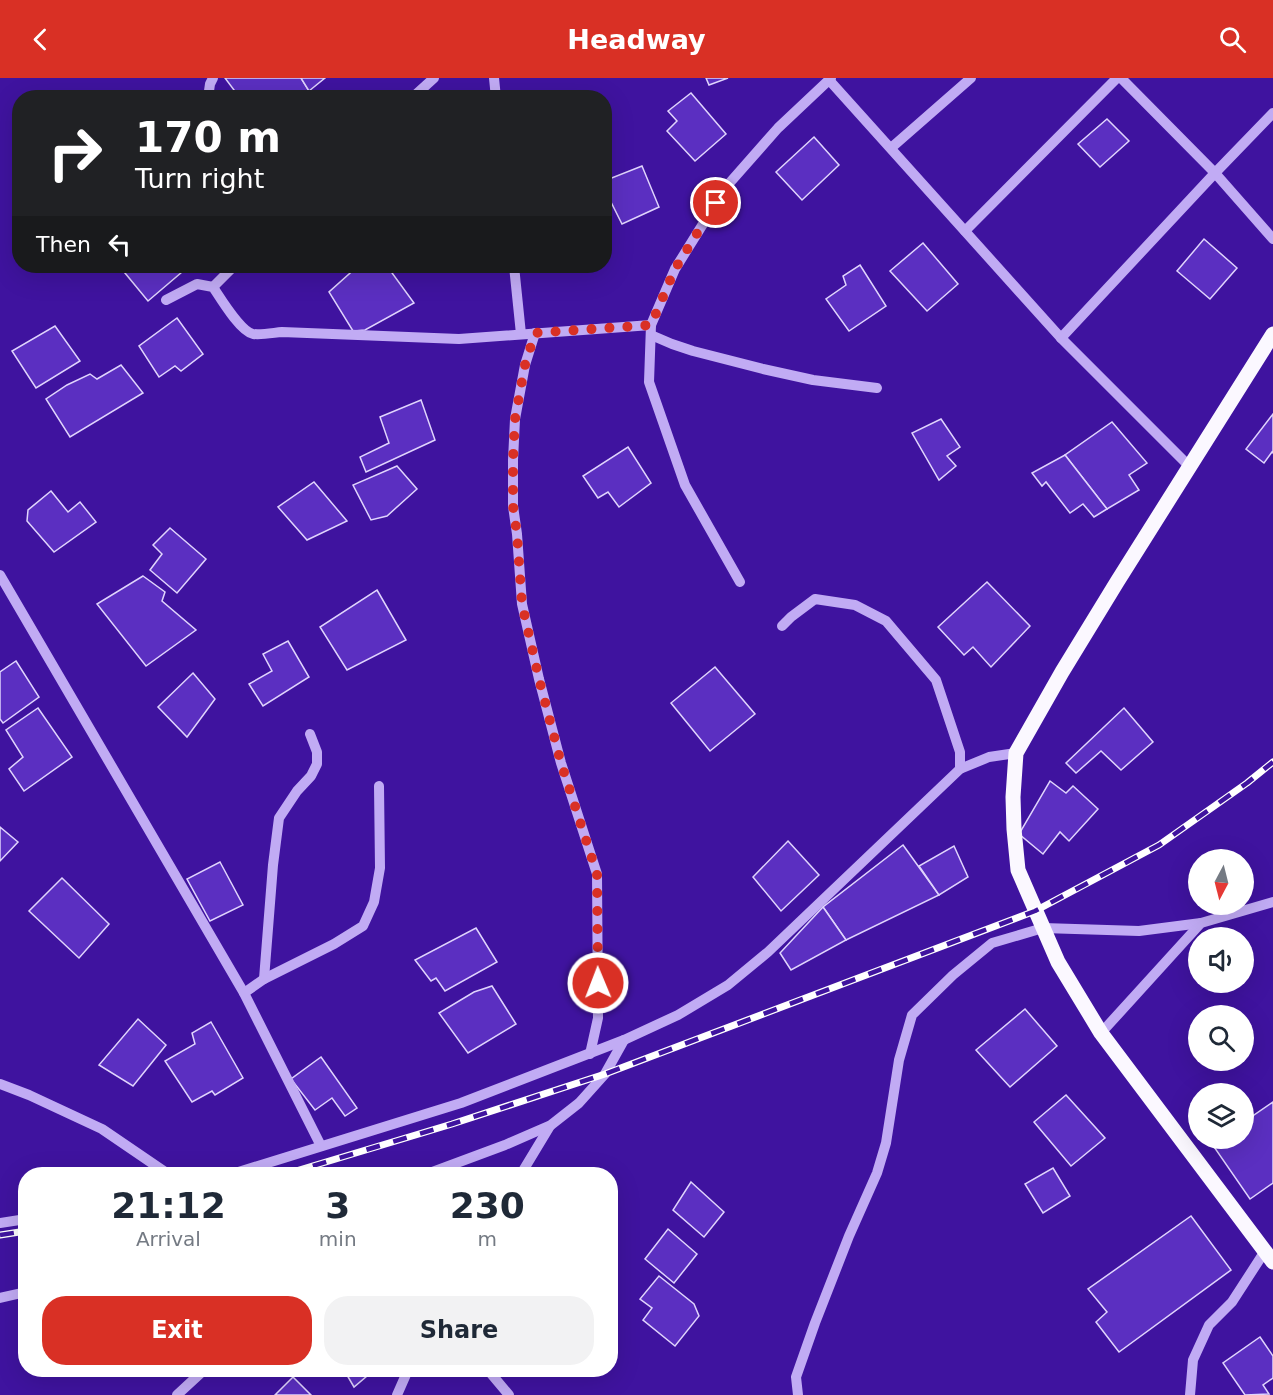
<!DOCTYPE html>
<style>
body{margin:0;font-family:"DejaVu Sans",sans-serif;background:#f2f2f3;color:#1f2937;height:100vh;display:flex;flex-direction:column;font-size:22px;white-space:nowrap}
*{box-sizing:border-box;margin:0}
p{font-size:20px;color:#747a83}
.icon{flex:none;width:33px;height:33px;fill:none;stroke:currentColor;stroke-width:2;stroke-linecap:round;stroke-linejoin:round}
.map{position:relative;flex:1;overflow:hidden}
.panel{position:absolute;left:18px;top:1089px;width:600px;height:210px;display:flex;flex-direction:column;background:#fff;border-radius:24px;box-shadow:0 6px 24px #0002}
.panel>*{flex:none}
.guide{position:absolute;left:12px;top:12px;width:600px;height:183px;border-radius:24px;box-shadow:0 6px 24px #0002;background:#202124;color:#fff;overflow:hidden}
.needle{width:39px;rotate:187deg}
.buttons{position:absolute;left:1188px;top:771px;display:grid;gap:12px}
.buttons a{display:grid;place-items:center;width:66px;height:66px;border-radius:50%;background:#fff;box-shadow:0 6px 24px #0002;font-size:30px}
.pin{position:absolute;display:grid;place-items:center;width:51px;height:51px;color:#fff;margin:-26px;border:3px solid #fff;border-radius:50%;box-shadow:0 2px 6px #0007}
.me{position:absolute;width:66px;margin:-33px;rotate:359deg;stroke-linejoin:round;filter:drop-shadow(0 0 4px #0008)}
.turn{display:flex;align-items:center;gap:21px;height:126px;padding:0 24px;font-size:27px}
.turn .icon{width:78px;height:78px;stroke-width:2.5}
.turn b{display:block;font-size:42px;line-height:51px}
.then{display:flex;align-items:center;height:57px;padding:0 24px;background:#0003;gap:12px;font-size:22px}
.eta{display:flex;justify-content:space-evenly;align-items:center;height:102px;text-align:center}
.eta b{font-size:36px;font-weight:700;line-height:42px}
.button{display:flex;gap:12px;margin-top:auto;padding:12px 24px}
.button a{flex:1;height:69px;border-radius:24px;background:#d93025;color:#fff;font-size:24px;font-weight:700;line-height:69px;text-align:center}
.button a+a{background:#f2f2f3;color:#1f2937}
header{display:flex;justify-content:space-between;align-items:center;height:78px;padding:0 24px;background:#d93025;color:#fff;font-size:27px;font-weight:700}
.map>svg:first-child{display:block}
.building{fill:#5b2fc1;stroke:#e0d4fd;stroke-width:1.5}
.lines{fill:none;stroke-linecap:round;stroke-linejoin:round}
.minor{stroke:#c1abf4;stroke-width:10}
.major{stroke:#fbf8ff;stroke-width:15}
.rail-casing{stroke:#fff;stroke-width:7}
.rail{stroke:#3f139f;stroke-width:4.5;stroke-dasharray:14;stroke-linecap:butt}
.route{stroke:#d93025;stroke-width:10;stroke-dasharray:0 18}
</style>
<header><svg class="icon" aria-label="back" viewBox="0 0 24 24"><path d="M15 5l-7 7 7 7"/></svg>Headway<svg class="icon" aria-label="search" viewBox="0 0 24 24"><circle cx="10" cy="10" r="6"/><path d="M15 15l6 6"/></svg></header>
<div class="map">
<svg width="1273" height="1317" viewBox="0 0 1273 1317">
<rect width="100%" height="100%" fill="#3f139f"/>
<g class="building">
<path d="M225 0H301L309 13 298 20H240Z"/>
<path d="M301 0H325L309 13Z"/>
<path d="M706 0H728L709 7Z"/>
<path d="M691 15 726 56 695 83 667 53 677 43 668 33Z"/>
<path d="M1107 41 1129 63 1100 89 1078 66Z"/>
<path d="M814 59 839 87 802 122 776 94Z"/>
<path d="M642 88 659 129 622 146 604 110V103Z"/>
<path d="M1204 161 1237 190 1210 221 1177 193Z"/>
<path d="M923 165 958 206 927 233 890 193Z"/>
<path d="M860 187 886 228 849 253 826 221 846 207 843 198Z"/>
<path d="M134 188H189L148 223 125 195Z"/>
<path d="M358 188H387L414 225 365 252 353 253 329 214Z"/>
<path d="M177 240 203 276 181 293 175 288 159 299 139 268Z"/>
<path d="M55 248 80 283 36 310 12 273Z"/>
<path d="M121 287 143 315 70 359 46 321 67 307 90 296 97 301Z"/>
<path d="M421 322 435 362 366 394 360 379 389 365 380 339Z"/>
<path d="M1273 336V375L1272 374 1264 385 1246 371Z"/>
<path d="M941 341 960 369 947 378 956 388 939 402 912 355Z"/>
<path d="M1112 344 1147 385 1129 397 1139 412 1107 431 1065 377Z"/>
<path d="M628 369 651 405 619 429 608 414 598 420 583 398Z"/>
<path d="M1065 377 1107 431 1094 439 1083 426 1070 435 1046 404 1042 408 1032 395Z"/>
<path d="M397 388 417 411 387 438 371 442 353 407Z"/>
<path d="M314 404 347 443 307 462 278 429Z"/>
<path d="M51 413 68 434 80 424 96 444 54 474 27 443 28 432Z"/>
<path d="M170 450 206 481 177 515 150 492 162 476 153 467Z"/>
<path d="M143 498 165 514 162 523 196 552 146 588 97 526Z"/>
<path d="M987 504 1030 548 991 589 973 569 964 577 938 549Z"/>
<path d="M377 512 406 562 347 592 320 549Z"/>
<path d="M288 563 309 599 263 628 249 606 272 593 263 576Z"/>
<path d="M16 583 39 619 3 645 0 641V594Z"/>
<path d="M715 589 755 636 710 673 671 625Z"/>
<path d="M193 595 215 621 187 659 158 629Z"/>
<path d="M38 630 72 679 24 713 9 691 23 679 6 652Z"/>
<path d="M1124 630 1153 664 1121 692 1101 673 1076 695 1066 685Z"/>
<path d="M1050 703 1066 715 1073 708 1098 731 1069 763 1060 754 1043 776 1019 756Z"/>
<path d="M0 749 18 764 0 783Z"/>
<path d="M788 763 819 797 781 833 753 799Z"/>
<path d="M903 767 939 817 846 862 823 829Z"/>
<path d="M954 768 968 799 939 817 919 788Z"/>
<path d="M220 784 243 827 210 843 187 801Z"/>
<path d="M62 800 109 846 79 880 29 833Z"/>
<path d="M823 829 846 862 791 892 780 875Z"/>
<path d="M476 850 497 884 445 913 436 900 431 903 415 882Z"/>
<path d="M492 908 516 946 468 975 439 935 474 914Z"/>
<path d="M1025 931 1057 968 1010 1009 976 972Z"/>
<path d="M138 941 166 967 133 1008 99 987Z"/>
<path d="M211 944 243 1000 215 1017 212 1013 192 1024 165 983 195 966 192 955Z"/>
<path d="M321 979 357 1030 345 1038 332 1020 315 1032 291 1001Z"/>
<path d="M1066 1017 1105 1060 1071 1088 1034 1044Z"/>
<path d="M1273 1024V1105L1250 1121 1212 1066 1220 1060H1244V1044Z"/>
<path d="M1053 1090 1070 1118 1043 1135 1025 1106Z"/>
<path d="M691 1104 724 1134 704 1159 673 1132Z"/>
<path d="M1191 1138 1231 1192 1119 1274 1096 1244 1107 1234 1088 1211Z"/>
<path d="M668 1151 697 1176 674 1205 645 1181Z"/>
<path d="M659 1198 694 1226 699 1238 675 1268 643 1242 652 1230 640 1221Z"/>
<path d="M1260 1259 1273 1278V1300L1263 1307 1269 1316 1245 1317 1223 1285Z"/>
<path d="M344 1292H374L354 1309Z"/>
<path d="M293 1299 311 1317H275Z"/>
</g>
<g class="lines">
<g class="minor">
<path d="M494 0 496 20"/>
<path d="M1121 0 1215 95 1273 161"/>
<path d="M829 2 1061 260 1189 388"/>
<path d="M208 20 210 6 213 0"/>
<path d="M412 20 434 0"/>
<path d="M891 70 971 0"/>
<path d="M965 153 1117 0"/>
<path d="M514 188 521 256"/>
<path d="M213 209 234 188"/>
<path d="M166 222 197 206 213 209C221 221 240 253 253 256 262 257 272 255 282 254L459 261 651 247"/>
<path d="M535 255 525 287 515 341 513 382V428L517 456 522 526 539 601 561 685 597 796 598 940 590 976"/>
<path d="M651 257 672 266 693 273 763 291 813 302 877 310"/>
<path d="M1061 260 1215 95 1273 35"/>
<path d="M0 497 244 915 321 1068"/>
<path d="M740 504 685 407 649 304 651 247 675 191 726 109 778 50 831 0"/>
<path d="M782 548 791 539 815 521 855 527 886 543 936 602 960 674V691"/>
<path d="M264 901 273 787 279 740 297 713 311 698 317 686V674L310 656"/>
<path d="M244 915 264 901 334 866 363 848 374 824 380 790 379 708"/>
<path d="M1101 955 1201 845 1273 824"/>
<path d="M0 1006 29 1017 102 1051 168 1096"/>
<path d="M232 1096 461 1025 624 962 678 937 728 907 768 874 960 691 989 679 1016 675"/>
<path d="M427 1096 505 1067 551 1047 579 1025 605 996 624 962"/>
<path d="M521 1096 550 1048"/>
<path d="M0 1145 26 1141"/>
<path d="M0 1220 26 1214"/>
<path d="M488 1292 509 1317"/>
<path d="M177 1317 204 1292"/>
<path d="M397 1317 408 1292"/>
<path d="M798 1317 796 1299 815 1245 849 1158 877 1095 886 1065 899 982 912 937 953 897 992 865 1043 850 1139 853 1201 845"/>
<path d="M1190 1317 1193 1282 1209 1247 1232 1224 1265 1173"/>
</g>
<path class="major" d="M1273 256 1117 504 1062 594 1016 675 1013 719 1014 751 1018 792 1058 884 1101 955 1273 1184"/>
<g class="rail-casing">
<g id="rail">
<path d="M286 1096 452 1046 605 996 1035 833 1159 767 1247 705 1273 684"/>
<path d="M0 1157 26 1153"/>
</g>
</g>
<use href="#rail" class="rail"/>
</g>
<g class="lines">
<path class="route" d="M598 905 597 796 561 685 539 601 522 526 517 456 513 428V382L515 341 525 287 535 255 651 247 675 191 716 125"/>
</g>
</svg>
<div class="buttons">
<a><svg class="needle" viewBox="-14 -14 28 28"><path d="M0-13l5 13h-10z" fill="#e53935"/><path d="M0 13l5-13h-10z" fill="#747a83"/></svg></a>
<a><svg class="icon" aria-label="sound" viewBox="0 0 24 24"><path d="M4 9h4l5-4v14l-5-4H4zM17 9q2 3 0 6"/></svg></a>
<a><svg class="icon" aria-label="search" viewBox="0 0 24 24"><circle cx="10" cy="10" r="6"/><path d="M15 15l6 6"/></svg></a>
<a><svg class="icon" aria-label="layers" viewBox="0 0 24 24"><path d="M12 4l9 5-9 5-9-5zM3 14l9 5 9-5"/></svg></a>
</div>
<div class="pin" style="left:716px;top:125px;background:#d93025"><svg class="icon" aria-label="arrive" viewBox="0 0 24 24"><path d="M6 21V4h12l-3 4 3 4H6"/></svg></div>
<svg class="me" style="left:598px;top:905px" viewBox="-20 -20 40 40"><circle r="17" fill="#d93025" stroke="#fff" stroke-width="3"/><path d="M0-11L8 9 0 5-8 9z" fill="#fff"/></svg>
<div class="guide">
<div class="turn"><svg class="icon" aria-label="right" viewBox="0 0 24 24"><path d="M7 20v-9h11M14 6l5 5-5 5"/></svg><div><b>170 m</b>Turn right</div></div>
<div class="then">Then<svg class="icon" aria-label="left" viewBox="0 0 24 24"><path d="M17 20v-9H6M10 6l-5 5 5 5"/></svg></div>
</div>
<section class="panel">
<div class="eta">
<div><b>21:12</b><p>Arrival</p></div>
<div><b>3</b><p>min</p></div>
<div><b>230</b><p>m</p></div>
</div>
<div class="button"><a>Exit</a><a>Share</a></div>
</section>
</div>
